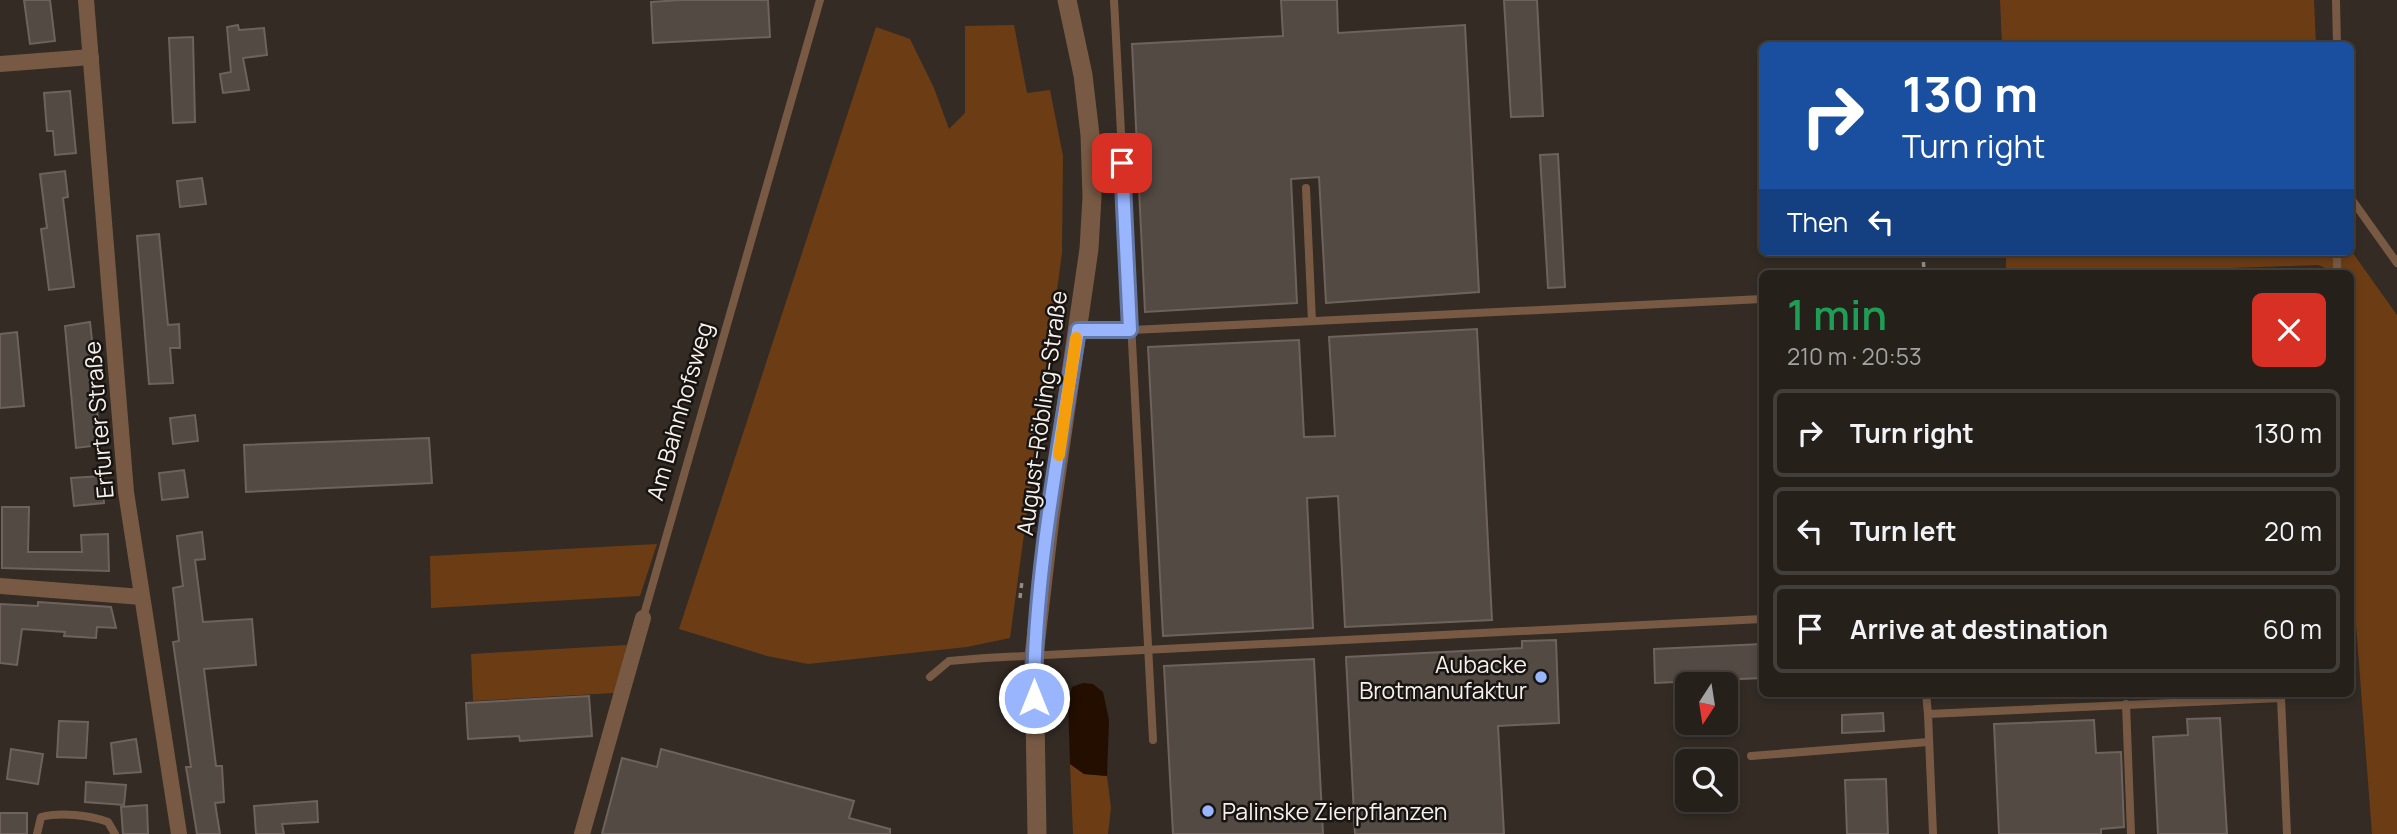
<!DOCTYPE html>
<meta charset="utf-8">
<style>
body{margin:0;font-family:Manrope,sans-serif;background:#322d28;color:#f1f3f6;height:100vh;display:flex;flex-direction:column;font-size:26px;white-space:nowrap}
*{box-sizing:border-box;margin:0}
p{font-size:23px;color:#a4a3a3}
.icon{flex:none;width:38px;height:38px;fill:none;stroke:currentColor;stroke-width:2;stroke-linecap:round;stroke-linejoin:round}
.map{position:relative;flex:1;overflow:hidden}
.panel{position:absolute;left:1759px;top:270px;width:595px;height:427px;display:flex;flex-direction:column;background:#26201b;border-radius:10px;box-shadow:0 4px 10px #0003,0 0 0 2px #423e3a}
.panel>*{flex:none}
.banner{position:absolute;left:1759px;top:42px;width:595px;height:214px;border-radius:10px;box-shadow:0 4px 10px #0003,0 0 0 2px #423e3a;background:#1a4fa0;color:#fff;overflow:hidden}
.needle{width:46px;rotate:192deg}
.fabs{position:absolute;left:1675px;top:672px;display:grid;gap:14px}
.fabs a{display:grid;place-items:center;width:63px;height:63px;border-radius:10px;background:#26201b;box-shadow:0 4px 10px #0003,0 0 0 2px #423e3a;font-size:35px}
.pin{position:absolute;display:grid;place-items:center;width:60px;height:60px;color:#fff;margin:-30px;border-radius:14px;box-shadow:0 4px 10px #0006}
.me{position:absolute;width:77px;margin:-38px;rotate:0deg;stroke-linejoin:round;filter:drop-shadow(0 0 5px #0008)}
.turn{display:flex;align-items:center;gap:24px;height:147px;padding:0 28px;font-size:32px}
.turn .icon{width:91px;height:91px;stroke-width:2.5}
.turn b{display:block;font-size:49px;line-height:60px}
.then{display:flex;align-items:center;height:66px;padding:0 28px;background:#0003;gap:14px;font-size:26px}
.round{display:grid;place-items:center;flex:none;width:74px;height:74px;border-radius:10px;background:#322d28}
.headline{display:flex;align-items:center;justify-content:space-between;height:119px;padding:0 28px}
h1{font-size:42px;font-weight:600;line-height:52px;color:#1e9e55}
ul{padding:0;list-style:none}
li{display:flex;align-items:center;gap:21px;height:88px;margin:0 14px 10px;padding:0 14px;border:4px solid #423e3a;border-radius:10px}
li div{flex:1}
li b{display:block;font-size:26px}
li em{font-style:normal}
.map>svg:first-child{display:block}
.green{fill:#6c3d15}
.water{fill:#230e00}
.building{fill:#534a43;stroke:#6d635c;stroke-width:2}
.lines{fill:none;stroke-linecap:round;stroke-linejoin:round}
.path{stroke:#928b85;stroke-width:3.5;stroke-dasharray:5 5;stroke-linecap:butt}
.service{stroke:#785a44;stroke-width:8}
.minor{stroke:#785a44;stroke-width:16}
.tertiary{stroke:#785a44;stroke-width:19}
.route-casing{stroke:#6376a4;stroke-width:18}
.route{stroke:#98b5fd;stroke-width:12}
.slow{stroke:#f59e0b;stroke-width:12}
.poi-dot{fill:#98b5fd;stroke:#181411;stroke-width:2.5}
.labels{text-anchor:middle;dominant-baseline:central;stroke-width:5;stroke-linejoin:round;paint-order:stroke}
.street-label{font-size:23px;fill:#f7f1ed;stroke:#181411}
.poi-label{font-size:23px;fill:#f7f1ed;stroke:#181411;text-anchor:end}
</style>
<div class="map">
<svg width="2397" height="834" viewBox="0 0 2397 834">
<rect width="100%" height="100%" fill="#332b24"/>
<g class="green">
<path d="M2000 0H2314L2316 45H2002Z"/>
<path d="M1014 25 1027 93 1050 90 1063 156 1062 253 1010 638 967 647 808 664 767 656 679 629 876 27 910 39 934 88 949 129 965 113V26Z"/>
<path d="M2350 249 2397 315V834H2372L2350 546V273H2337L2318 265 2091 273H2006V252H2350Z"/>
<path d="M657 544 640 596 431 608 430 556Z"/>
<path d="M627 645 614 693 473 701 471 654Z"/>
<path d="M1070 764 1084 774 1107 776 1111 808 1108 834H1073Z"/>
</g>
<path class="water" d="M1083 683 1093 684 1103 692 1109 720 1107 776 1084 774 1070 764 1068 699 1072 687Z"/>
<g class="building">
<path d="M24 0H50L55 41 30 44Z"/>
<path d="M680 0H768L770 37 653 43 651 2Z"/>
<path d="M1281 0H1337L1338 33 1465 25 1479 292 1326 303 1319 177 1291 179 1297 303 1145 312 1132 44 1283 36Z"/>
<path d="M1504 0H1537L1543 116 1511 117Z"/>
<path d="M238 25 239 30 264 28 267 55 243 58 249 90 223 93 220 74 231 72 227 27Z"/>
<path d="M193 37 195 122 173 123 169 38Z"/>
<path d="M70 91 76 153 55 155 53 131H47L44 93Z"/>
<path d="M1558 154 1565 287 1548 288 1540 155Z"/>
<path d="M65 171 68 197 63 198 74 287 49 290 41 229 47 228 40 174Z"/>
<path d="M202 178 206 204 180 207 177 181Z"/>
<path d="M159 234 168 325 179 324 180 348H170L173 383 149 384 137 236Z"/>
<path d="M90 322 93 349H90L101 445 76 448 65 326Z"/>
<path d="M1477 329 1492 620 1345 627 1338 496 1307 498 1313 628 1163 636 1148 347 1299 340 1304 437 1335 436 1329 337Z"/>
<path d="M17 332 24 406 0 408V334Z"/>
<path d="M195 415 198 441 173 444 170 418Z"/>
<path d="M429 438 432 483 246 492 244 445Z"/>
<path d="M184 470 188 497 162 500 159 473Z"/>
<path d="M102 476 104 503 74 506 71 478Z"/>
<path d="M2 507H29L28 552H82L81 535 108 534 109 571 2 568Z"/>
<path d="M202 532 205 559 195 560 203 622 252 619 256 665 204 669 216 766H222L224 802 215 803 220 834H197L186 767H191L173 642 179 641 173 588 183 586 177 536Z"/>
<path d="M38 602 111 607 116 628 97 627 96 638 64 636 65 632 22 629 17 665 0 663V604L38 606Z"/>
<path d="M1556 640 1559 723 1498 726 1504 834H1355L1346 657 1522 648V641Z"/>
<path d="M1762 644V678L1655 683 1654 649Z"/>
<path d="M1314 659 1323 834H1173L1164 666Z"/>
<path d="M589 696 592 736 520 741 519 736 468 739 466 703Z"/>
<path d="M1883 713 1884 731 1842 733V715Z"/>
<path d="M2220 718 2227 834H2158L2153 737 2188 735 2187 719Z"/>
<path d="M2094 720 2096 753 2121 752 2124 827 2101 829V834H1999L1994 724Z"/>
<path d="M59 721 88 722 86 758 57 757Z"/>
<path d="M136 739 141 772 114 774 111 743Z"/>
<path d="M11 749 43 754 38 784 7 779Z"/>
<path d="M661 749 854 801 849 818 890 829V834H602L622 758 657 767Z"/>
<path d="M1886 779 1888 834H1847L1845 780Z"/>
<path d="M86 782 126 785 124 805 85 802Z"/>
<path d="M317 801 318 822 282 824 284 834H256L254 806Z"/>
<path d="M147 805 148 834H123L121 807Z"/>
<rect x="0" y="813" width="27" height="21"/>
</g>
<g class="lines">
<g class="path">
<path d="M1923 252 1924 273"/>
<path d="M1020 598 1022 581"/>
</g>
<g class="service">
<path d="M1114 0 1153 740"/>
<path d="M2336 0 2337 46"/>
<path d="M1306 188 1312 321"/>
<path d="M2350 197 2397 263"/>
<path d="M2320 273 2337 272V253"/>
<path d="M1078 330 1112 331 1762 299"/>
<path d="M2350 542 2352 588 2350 589"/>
<path d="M643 618 820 0"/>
<path d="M930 677 949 661 985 658 1762 619"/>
<path d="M1926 693 1928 714"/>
<path d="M2126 704 2131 834"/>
<path d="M1751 756 1928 742"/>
<path d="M37 834 41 817C60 812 89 815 108 822L115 834"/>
<path d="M1933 834 1928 714 2281 698 2287 834"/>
</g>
<g class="minor">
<path d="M86 0 126 492 179 834"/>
<path d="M0 64 91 57"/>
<path d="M0 586 142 597"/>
<path d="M582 834 643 618"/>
</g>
<path class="tertiary" d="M1037 834 1034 656 1050 518 1089 249 1092 197 1090 135 1083 75 1067 0"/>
</g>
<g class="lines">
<g class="route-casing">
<path id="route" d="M1034 698C1034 576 1059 450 1078 330H1130L1122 163"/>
</g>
<use href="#route" class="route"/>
<path class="slow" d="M1059 455 1076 338"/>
</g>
<g class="poi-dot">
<circle cx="1541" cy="677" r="7"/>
<circle cx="1208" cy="811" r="7"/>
</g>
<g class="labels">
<g class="street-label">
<text transform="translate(679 411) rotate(-74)">Am Bahnhofsweg</text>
<text transform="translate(1041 413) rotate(-82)">August-Röbling-Straße</text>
<text transform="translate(98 420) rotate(-95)">Erfurter Straße</text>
</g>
<g class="poi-label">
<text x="1527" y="664">Aubacke<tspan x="1527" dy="26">Brotmanufaktur</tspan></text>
<text x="1222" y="811" text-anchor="start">Palinske Zierpflanzen</text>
</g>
</g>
</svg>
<div class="fabs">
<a><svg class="needle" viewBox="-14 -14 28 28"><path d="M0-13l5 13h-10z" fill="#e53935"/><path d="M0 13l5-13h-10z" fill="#a4a3a3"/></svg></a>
<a><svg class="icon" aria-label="search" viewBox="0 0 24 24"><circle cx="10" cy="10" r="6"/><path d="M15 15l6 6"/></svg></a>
</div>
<div class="pin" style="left:1122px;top:163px;background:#d93025"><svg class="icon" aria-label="arrive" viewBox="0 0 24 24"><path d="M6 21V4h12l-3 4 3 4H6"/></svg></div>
<svg class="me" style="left:1034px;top:698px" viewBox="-20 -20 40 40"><circle r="17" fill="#98b5fd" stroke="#fff" stroke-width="3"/><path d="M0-11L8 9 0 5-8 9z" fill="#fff"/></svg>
<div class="banner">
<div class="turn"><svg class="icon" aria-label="right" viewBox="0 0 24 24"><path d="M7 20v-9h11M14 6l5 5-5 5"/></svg><div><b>130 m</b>Turn right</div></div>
<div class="then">Then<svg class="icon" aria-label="left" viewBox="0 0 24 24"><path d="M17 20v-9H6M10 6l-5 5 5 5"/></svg></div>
</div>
<section class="panel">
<div class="headline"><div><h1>1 min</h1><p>210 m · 20:53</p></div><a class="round" style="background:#d93025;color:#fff"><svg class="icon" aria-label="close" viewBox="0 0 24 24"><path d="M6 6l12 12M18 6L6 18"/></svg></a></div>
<ul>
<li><svg class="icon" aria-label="right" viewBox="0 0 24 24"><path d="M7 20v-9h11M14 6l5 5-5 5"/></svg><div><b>Turn right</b></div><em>130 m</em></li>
<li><svg class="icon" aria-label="left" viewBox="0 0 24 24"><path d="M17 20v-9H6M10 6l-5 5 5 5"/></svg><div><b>Turn left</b></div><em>20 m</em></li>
<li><svg class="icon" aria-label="arrive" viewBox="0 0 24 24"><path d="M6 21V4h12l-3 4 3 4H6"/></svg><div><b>Arrive at destination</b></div><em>60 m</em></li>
</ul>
</section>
</div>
